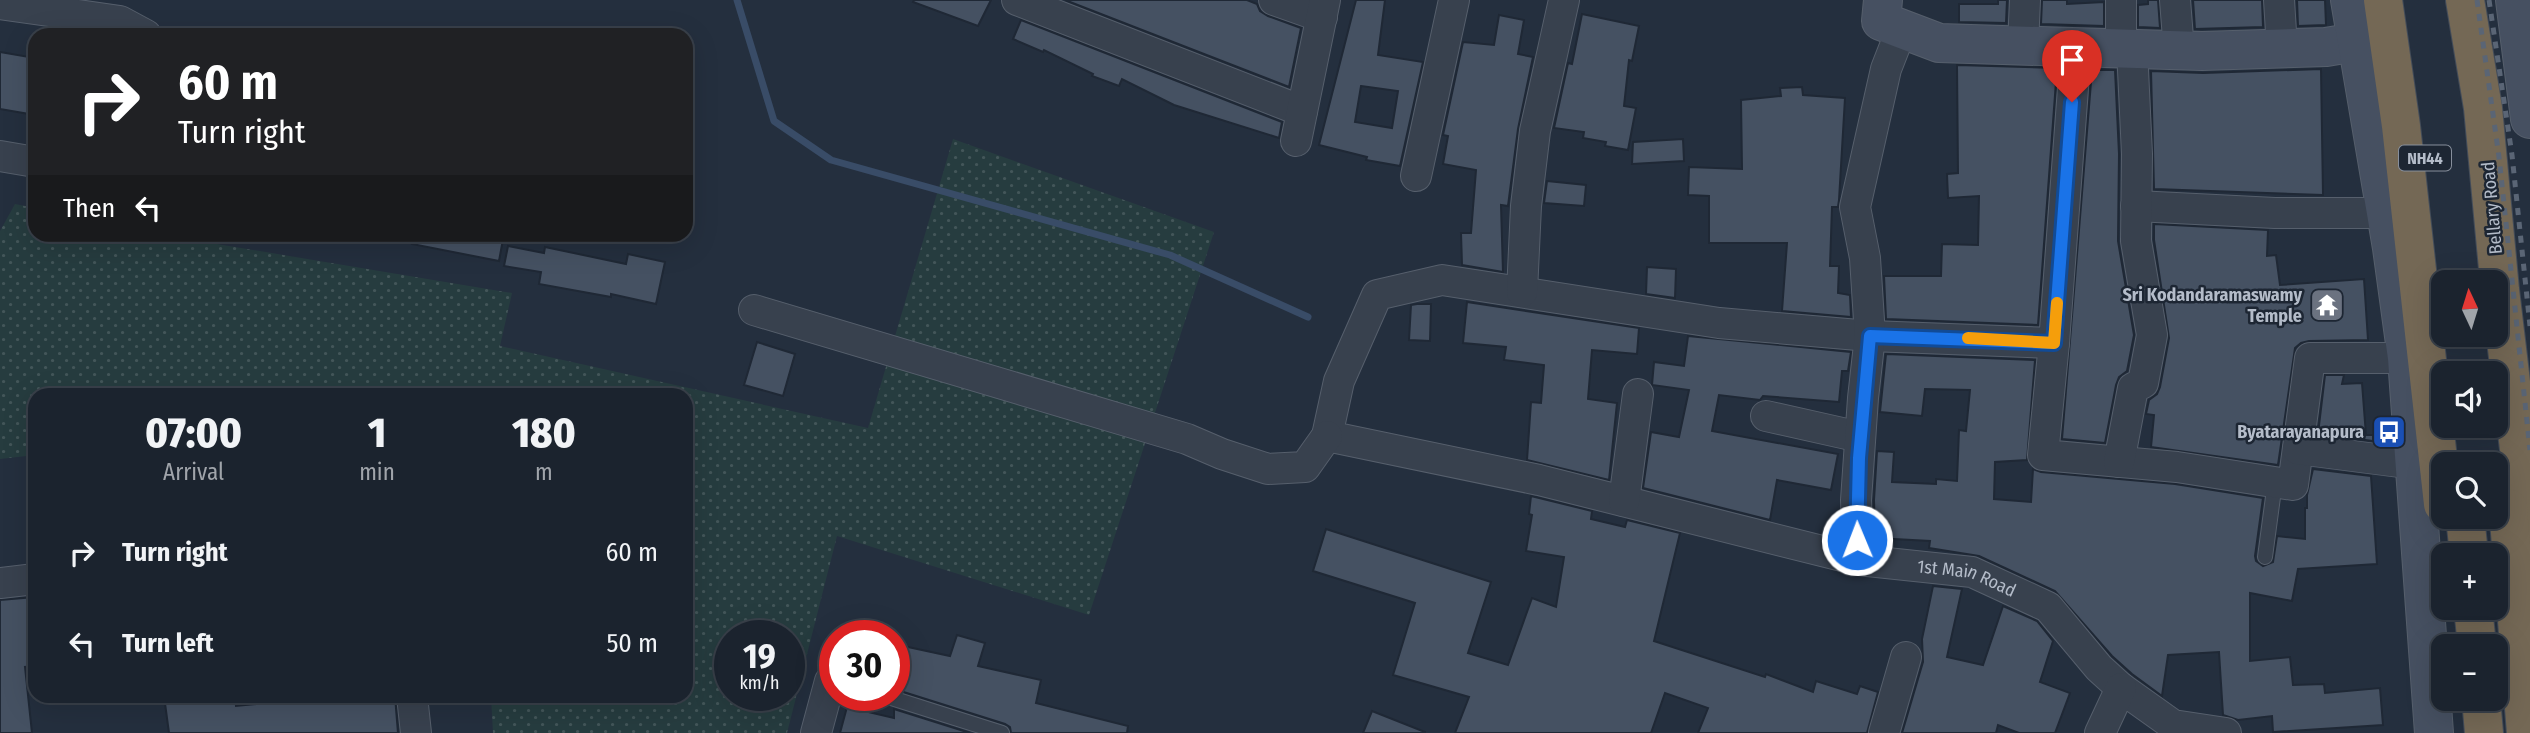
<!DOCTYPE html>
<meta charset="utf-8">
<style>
body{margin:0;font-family:"Fira Sans Condensed",sans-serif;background:#242b36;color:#f1f3f6;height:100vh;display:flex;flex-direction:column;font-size:26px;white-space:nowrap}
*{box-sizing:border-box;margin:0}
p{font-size:23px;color:#a0a4aa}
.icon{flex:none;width:38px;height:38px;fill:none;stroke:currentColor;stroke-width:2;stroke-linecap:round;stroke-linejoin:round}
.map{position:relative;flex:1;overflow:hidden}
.drawer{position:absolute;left:28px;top:388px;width:665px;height:315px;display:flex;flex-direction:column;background:#1b232e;border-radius:21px;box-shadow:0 7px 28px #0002,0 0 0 2px #39404a}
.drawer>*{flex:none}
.hud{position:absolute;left:28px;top:28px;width:665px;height:214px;border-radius:21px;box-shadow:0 7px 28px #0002,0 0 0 2px #39404a;background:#202124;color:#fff;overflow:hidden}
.needle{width:46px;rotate:356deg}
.fabs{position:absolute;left:2431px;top:270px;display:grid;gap:14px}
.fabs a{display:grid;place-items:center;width:77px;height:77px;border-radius:14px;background:#1b232e;box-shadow:0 7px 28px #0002,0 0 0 2px #39404a;font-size:35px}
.speed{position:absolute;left:714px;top:620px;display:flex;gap:14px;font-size:35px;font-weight:700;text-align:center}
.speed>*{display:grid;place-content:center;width:91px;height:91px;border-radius:50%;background:#1b232e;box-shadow:0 7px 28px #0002,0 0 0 2px #39404a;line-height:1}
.speed small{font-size:18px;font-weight:400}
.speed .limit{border:10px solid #d22;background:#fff;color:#111}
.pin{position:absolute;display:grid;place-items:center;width:60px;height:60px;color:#fff;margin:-72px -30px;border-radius:50% 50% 50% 0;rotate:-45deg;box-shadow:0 0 7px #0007}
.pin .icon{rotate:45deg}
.me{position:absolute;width:77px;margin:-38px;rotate:359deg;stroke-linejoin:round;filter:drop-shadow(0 0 5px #0008)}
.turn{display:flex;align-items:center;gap:24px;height:147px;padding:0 35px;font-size:32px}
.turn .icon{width:91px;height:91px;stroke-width:2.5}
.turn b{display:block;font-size:49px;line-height:60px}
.then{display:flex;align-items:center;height:66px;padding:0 35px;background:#0003;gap:14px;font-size:26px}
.eta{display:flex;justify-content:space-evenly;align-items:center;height:119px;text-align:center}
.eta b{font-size:42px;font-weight:800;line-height:49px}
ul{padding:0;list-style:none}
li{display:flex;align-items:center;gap:21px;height:91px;padding:0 35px}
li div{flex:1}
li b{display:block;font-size:26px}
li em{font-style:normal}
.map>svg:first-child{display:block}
.grass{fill:url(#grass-dots);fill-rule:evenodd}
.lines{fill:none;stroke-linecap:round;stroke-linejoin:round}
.stream{stroke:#394c67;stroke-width:7}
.building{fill:#455162;stroke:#1f2835;stroke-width:2;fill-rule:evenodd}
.lane-casing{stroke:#565f6c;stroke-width:16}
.street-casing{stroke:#565f6c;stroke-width:32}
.secondary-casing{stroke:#565f6c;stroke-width:40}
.highway-casing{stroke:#434c59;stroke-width:40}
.lane{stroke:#38414e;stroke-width:14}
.street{stroke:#38414e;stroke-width:30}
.secondary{stroke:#465061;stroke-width:38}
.highway{stroke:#746855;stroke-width:38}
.rail{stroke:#5a6575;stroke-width:5;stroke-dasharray:7 7;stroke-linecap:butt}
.route-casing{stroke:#114b97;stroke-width:18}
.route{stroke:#1a73e8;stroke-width:12}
.slow{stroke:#f59e0b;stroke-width:12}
.labels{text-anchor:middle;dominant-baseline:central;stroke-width:5;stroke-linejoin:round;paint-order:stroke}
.shield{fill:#1d2633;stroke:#878f9c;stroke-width:2}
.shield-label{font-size:16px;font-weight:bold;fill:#b4bcc9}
.street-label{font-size:18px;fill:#b4bcc9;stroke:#1d2633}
.poi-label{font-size:18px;font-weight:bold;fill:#b4bcc9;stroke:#1d2633;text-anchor:end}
</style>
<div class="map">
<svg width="2530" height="733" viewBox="0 0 2530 733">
<defs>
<pattern id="grass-dots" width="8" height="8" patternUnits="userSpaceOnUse" patternTransform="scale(1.75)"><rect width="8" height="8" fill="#263c3f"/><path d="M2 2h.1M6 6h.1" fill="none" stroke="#435659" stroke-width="1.8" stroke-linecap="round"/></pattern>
</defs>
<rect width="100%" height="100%" fill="#242f3e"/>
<path class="grass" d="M953 139 1214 232 1089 615 837 536 787 733H493L491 697 686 696V396H35V455L0 459V231L15 204 35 208V234L163 235 512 293 500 346 868 428ZM730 635H789V695H730Z"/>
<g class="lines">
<path class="stream" d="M737 0 774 121 831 160 1170 255 1308 317"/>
</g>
<g class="building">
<path d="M914 0H991L978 26 913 2Z"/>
<path d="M1065 0H1247L1257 4 1260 11 1268 16 1301 28 1289 87Z"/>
<path d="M1356 0H1385L1378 55 1423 62 1400 166 1366 160 1367 157 1319 145ZM1361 86 1398 91 1392 128 1355 122Z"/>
<path d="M1998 0H2007L2006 23 1959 22V4H1998Z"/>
<path d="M2042 0H2067V4L2104 2V26L2041 24Z"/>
<path d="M2148 0H2158L2160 28 2138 27V5L2148 4Z"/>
<path d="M2193 0H2262L2263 27 2195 29Z"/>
<path d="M2297 0H2325L2326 25 2298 26Z"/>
<path d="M1582 14 1639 26 1632 61 1629 60 1624 106 1636 108 1628 150 1605 146 1606 142 1583 138 1584 132 1554 128 1568 63 1572 64Z"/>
<path d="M1499 15 1524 20 1518 54 1533 57 1518 129 1508 206 1501 205 1503 272 1462 265 1461 233H1471L1476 170 1443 164 1448 136 1443 135 1463 42 1494 45Z"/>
<path d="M1021 20 1282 122 1279 138 1174 105 1122 79 1119 86 1092 76 1093 74 1044 50 1043 52 1013 39Z"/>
<path d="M0 52 35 58V115L0 109Z"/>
<path d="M1957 65 2057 68 2038 325 1886 319 1884 276H1941L1942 244 1978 245 1979 196 1948 198 1947 174 1958 173Z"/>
<path d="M2321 69 2323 195 2154 189 2151 71 2203 73Z"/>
<path d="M2092 70H2115L2119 154 2118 241 2134 335 2127 371 2119 377 2116 385 2105 443 2062 439Z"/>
<path d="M1802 87 1803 95 1845 98 1839 200 1838 207H1832L1830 266H1839L1838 293 1850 295 1851 317 1782 311 1787 243H1709V196L1688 195 1689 167 1742 169 1741 100 1781 96 1780 88Z"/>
<path d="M1683 139 1684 161 1632 164 1633 142Z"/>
<path d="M1547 181 1586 185 1584 206 1544 203Z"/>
<path d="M2154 224 2268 230 2267 256 2276 255 2280 285 2364 279 2368 340 2309 341 2301 343 2295 348 2278 465 2151 447 2154 415 2146 414 2149 400 2157 394 2160 387 2169 338 2154 240Z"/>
<path d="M413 234H504L499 261 412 244Z"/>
<path d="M508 246 544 253 545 247 626 264 628 254 665 262 656 304 611 294V297L539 284 541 272 504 266Z"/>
<path d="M1647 267 1676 269 1675 298 1646 294Z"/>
<path d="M1467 302 1639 328 1637 354 1592 350 1588 399 1617 403 1609 480 1527 460 1531 402 1541 403 1544 365 1504 360 1506 347 1463 343Z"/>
<path d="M1417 304H1431L1430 341 1409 340 1411 305Z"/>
<path d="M1688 336 1851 352 1848 371H1842L1839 402 1763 396 1760 400 1719 395 1712 431 1838 454 1831 490 1777 480 1770 520 1643 488 1651 432 1679 437 1689 390 1652 385 1654 362 1684 366Z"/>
<path d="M757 342 795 354 783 396 744 385Z"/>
<path d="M1886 354 2035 360 2027 460 1995 462 1994 499 2031 502 2033 469 2041 472 2175 484 2263 498 2255 556 2256 561 2263 566 2273 562 2277 536 2305 539V508H2307V495L2313 469 2371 476 2377 564 2298 569 2292 601 2250 593V661L2290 657 2293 685 2324 684 2325 693 2380 688 2383 725 2273 732 2272 716 2238 720 2223 715 2219 652 2168 655 2162 696 2132 674 2112 656 2055 591 1979 556 1929 548 1930 541 1875 538 1874 500 1877 451 1894 452 1892 482 1936 484V479L1957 481 1959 430 1966 431 1970 390 1925 389 1922 416 1880 412Z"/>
<path d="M2325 375H2344L2342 384 2362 383 2366 435H2373V441L2318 434Z"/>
<path d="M1531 496 1592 511 1591 519 1625 527 1627 520 1680 533 1654 641 1765 677 1766 674 1813 692 1816 681 1857 694 1860 686 1878 692 1867 733H1698L1708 708 1665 693 1651 733H1455L1469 697 1393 675 1415 603 1313 571 1326 529 1491 582 1468 653 1508 665 1532 598 1556 607 1564 557 1526 551 1532 515 1529 514Z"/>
<path d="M1933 586 1962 589 1947 657 1983 665 2003 606 2037 621 2053 641 2040 682 2070 693 2055 733H2019L1998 725 1996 733H1902L1923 662 1922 639Z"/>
<path d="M35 597V666L25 667 32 733H0V600Z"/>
<path d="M957 635 985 643 978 666 1041 680 1036 703 1128 726 1127 733H1011L1010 727 1005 724 894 689V644L950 656Z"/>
<path d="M164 696H235L236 706 338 696H395L398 733H169Z"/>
<path d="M847 707 894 718V709L970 733H840Z"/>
<path d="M1372 711 1425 732V733H1363Z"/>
</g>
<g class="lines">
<g class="lane-casing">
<g id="lane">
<path d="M2265 557 2275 482"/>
<path d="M882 695 1002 733"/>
</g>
</g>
<g class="street-casing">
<g id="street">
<path d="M1017 0 1302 111"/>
<path d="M1274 0 1322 17"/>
<path d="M2175 0 2179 51"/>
<path d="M2279 0 2282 48"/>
<path d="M0 4 120 21 146 35"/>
<path d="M2023 45 2025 0"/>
<path id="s1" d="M2076 48 2054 343 1870 336 1719 323 1442 280 1377 295 1339 381 1327 436 1539 480 1858 560 1972 572 2048 607 2099 668 2121 688 2173 725 2226 733"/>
<path d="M2121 49V0"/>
<path d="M1296 141 1325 0"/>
<path d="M0 156 35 162"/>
<path d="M1416 176 1454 0"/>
<path d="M2136 206 2275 213H2386"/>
<path d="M1522 292 1526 206 1535 131 1564 0"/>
<path d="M754 310 1187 439 1222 454 1268 469 1305 467 1327 436"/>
<path d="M2054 343 2043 455 2177 467 2293 485 2310 358H2407"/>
<path d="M1766 416 1860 437"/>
<path d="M2298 449 2415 464"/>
<path d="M2119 462 2133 388 2143 383 2152 335 2136 241 2137 154 2132 49"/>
<path d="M1624 501 1638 394"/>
<path d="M1858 560 1856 500 1863 398 1870 336 1865 258 1855 207 1886 69 1902 28"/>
<path d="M0 583 35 579"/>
<path d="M412 696 416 733"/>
<path d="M816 733 830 681"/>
<path d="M1884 733 1906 657"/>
<path d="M2100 733 2121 688"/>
</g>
</g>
<g class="secondary-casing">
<g id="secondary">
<path d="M1883 0 1881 21 1939 43 2202 51 2326 47 2356 42"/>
<path d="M2350 0 2392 248 2407 358 2434 733"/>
<path d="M2515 0 2530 119"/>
</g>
</g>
<g class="highway-casing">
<g id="highway">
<path d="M2383 0 2401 126 2443 504"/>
<path d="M2465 0 2483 108 2500 290 2530 541"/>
<path d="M2508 508 2526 733"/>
<path d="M2465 516 2469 555"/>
<path d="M2473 607 2477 646"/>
<path d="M2481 698 2484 733"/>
</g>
</g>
<use href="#lane" class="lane"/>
<use href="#street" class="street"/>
<use href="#secondary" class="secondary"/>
<use href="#highway" class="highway"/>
<g class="rail">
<path d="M2477 0 2499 157 2530 450"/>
<path d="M2489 0 2512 155 2530 326"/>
</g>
</g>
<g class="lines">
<g class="route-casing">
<path id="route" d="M1857 540 1859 458 1870 336 2054 343 2072 102"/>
</g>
<use href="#route" class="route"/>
<path class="slow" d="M1968 338 2054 343 2057 303"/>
</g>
<defs>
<g id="temple-square" transform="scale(1.75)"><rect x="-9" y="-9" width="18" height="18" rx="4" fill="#6b7280" stroke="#1d2633"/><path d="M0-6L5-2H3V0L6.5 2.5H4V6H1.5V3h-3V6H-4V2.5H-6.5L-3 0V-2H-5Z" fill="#fff"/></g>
<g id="bus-square" transform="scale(1.75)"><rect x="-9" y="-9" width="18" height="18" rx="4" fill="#1a4fb4" stroke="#1d2633"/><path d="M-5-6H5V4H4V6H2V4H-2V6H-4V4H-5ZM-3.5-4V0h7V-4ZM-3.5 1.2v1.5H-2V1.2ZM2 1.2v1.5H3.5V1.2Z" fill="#fff"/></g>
</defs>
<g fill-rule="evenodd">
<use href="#temple-square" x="2327" y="305"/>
<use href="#bus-square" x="2389" y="432"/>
</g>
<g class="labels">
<rect class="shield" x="2399" y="145.5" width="52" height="25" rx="5"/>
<g class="shield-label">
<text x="2425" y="158">NH44</text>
</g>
<g class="street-label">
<text transform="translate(2492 208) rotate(-95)">Bellary Road</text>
<text stroke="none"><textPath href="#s1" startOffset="1785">1st Main Road</textPath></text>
</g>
<g class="poi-label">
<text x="2302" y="295">Sri Kodandaramaswamy<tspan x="2302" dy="21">Temple</tspan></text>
<text x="2364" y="432">Byatarayanapura</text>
</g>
</g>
</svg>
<div class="fabs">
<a><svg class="needle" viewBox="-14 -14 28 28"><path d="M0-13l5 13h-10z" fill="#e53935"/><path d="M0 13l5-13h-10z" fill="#a0a4aa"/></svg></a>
<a><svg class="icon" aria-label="sound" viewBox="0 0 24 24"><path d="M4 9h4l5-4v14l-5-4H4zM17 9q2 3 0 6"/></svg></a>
<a><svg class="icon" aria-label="search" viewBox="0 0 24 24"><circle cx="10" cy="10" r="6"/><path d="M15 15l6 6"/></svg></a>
<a>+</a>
<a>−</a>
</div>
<div class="speed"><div>19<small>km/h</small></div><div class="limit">30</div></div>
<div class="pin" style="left:2072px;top:102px;background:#d93025"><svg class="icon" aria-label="arrive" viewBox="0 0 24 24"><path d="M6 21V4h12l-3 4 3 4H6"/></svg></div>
<svg class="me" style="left:1857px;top:540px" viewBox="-20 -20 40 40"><circle r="17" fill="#1a73e8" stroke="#fff" stroke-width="3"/><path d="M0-11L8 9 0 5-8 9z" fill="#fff"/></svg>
<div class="hud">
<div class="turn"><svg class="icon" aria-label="right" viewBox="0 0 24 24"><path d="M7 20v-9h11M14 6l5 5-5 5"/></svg><div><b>60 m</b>Turn right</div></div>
<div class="then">Then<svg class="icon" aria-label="left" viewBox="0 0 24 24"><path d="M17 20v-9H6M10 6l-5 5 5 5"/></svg></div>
</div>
<section class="drawer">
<div class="eta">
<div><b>07:00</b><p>Arrival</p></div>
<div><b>1</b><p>min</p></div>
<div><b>180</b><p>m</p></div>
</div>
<ul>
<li><svg class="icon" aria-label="right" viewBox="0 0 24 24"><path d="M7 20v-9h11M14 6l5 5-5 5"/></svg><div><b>Turn right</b></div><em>60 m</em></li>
<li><svg class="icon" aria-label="left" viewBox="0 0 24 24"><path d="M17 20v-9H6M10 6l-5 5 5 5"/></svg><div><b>Turn left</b></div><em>50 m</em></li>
</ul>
</section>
</div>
